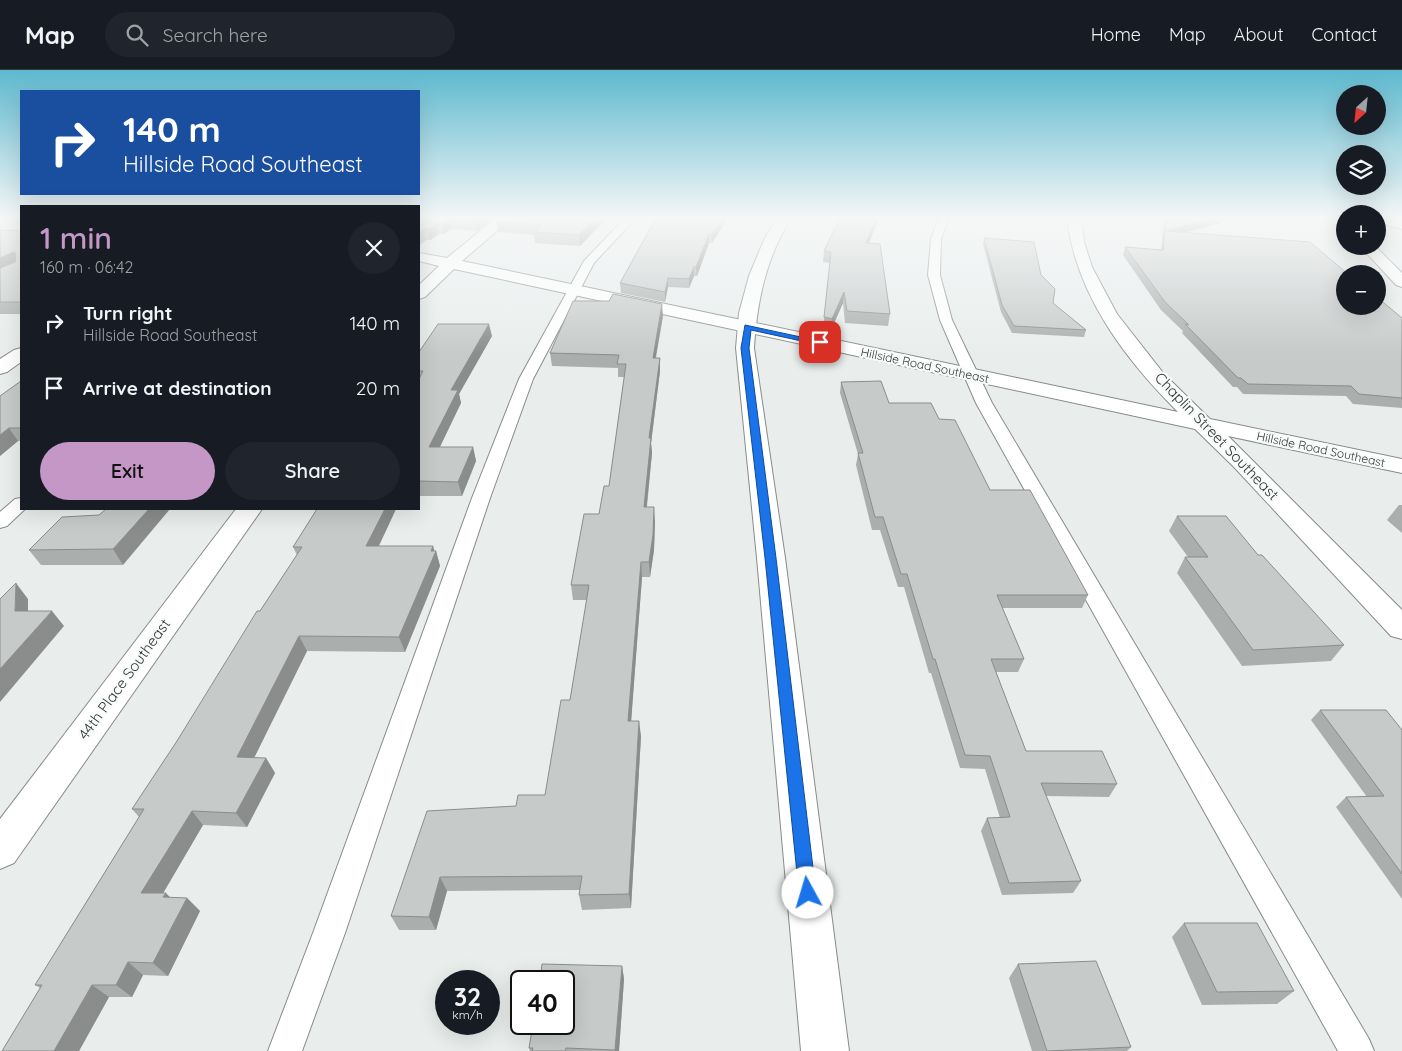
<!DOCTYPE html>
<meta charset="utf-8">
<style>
body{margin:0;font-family:Quicksand,sans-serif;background:#20242c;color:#f1f3f6;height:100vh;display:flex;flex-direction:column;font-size:19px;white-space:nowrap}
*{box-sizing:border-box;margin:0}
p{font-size:16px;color:#9ea1a6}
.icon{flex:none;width:28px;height:28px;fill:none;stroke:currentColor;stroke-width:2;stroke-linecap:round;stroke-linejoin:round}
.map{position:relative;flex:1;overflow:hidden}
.details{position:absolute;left:20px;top:135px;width:400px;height:305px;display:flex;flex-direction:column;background:#171b24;border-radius:0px;box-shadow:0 5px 20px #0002}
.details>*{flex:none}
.hud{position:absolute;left:20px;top:20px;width:400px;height:105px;border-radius:0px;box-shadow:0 5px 20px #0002;background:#1a4fa0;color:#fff;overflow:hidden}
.needle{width:32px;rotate:207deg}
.controls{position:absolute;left:1336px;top:15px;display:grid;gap:10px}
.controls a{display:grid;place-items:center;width:50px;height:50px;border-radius:50%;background:#171b24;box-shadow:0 5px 20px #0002;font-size:25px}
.speed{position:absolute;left:435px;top:900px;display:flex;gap:10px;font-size:25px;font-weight:700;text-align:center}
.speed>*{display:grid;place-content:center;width:65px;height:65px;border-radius:50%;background:#171b24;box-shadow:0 5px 20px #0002;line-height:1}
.speed small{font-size:12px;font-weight:400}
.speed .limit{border:2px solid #111;border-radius:8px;background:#fff;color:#111}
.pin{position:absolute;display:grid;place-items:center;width:42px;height:42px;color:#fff;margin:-21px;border-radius:10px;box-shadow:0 2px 8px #0006}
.me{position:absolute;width:55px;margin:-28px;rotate:354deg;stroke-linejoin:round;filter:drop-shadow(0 0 4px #0008)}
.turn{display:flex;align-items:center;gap:18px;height:105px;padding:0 20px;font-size:22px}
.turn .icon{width:65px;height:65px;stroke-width:2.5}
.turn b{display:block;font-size:35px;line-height:42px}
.round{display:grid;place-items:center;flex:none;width:52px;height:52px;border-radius:26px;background:#20242c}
.overview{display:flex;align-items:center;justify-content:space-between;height:85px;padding:0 20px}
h1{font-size:30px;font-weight:600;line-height:38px;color:#c497c6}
.action{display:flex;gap:10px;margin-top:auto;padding:10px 20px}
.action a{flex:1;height:58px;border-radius:30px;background:#c497c6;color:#111;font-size:20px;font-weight:600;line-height:58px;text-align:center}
.action a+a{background:#20242c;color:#f1f3f6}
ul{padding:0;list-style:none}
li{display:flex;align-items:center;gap:15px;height:65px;padding:0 20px}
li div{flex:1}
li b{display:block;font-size:19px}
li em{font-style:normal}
header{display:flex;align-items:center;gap:30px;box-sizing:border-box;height:70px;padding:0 25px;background:#171b24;border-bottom:1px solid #363941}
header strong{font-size:24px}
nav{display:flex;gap:28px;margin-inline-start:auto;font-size:18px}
.search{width:350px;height:45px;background:#20242c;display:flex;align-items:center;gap:12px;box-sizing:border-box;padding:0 18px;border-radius:28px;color:#9ea1a6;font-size:19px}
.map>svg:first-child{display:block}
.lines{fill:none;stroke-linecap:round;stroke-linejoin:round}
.lane-casing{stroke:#878b8a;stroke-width:2}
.street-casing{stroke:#878b8a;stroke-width:2}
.secondary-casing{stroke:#878b8a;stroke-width:2}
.lane{fill:#fff;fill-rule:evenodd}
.street{fill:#fff;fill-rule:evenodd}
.secondary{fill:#fff;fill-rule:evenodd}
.wall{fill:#aaaead}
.shaded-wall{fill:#8b8d8d}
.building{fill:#c6cac9;stroke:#8b8d8d}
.route{fill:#1a73e8;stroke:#114b97}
.labels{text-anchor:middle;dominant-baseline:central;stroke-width:4.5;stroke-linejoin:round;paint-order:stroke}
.far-street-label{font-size:12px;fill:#333534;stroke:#f7fbfa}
.street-label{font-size:15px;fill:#333534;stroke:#f7fbfa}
</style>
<header>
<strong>Map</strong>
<div class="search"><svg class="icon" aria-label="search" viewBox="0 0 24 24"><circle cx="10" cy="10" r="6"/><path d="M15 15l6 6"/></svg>Search here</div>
<nav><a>Home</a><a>Map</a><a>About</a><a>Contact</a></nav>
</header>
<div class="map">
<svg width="1402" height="981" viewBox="0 0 1402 981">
<rect width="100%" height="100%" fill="#e9eeed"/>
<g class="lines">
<g class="lane-casing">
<g id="lane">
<path d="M625 148H636L594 193 533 309 490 428 345 863 302 981H268L313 863 472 428 519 309 584 191Z"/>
<path d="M939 148H949L941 169 940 205 952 250 992 333 1369 969 1374 981H1338L976 333 940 250 928 205 931 169Z"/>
<path d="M21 428V439H25L7 456 0 458V442L15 429Z"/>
</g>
</g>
<g class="street-casing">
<g id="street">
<path d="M496 148H512L462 191 1178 342C1125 289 1076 225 1067 148H1081L1084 172 1092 197 1117 244 1164 304 1210 349 1402 389V403L1228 366 1402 540V569L1391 566 1234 397 1195 359 454 199 425 227 419 229V215L439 196 419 191V183L447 188Z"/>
<path d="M1360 176H1375L1402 203V217L1396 215Z"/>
<path d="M21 278V292L7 302 0 304V289L14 280Z"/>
<path d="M236 439H262L14 793 0 799V749Z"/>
</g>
</g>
<g class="secondary-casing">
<g id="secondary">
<path d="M777 148H791C766 188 757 231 754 278L785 488 849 981H801L757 488 736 278 739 243 749 206 764 170Z"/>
<path d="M1378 148 1402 151V159L1378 153Z"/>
</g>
</g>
<use href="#lane" class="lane"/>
<use href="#street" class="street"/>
<use href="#secondary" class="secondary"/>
</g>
<g class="wall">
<path d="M419 148H493L477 161 451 159 444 164H439L430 170H426Z"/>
<path d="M607 148 580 176 535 173 534 165 498 162 496 152Z"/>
<path d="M728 148 712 173H709L697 206H694L689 218 668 217 665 232 621 223 620 213Z"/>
<path d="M840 148H879L869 173 890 244 888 256 845 253 843 233 830 262 823 260 830 193 823 192 824 181Z"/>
<path d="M1164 148H1239L1186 162 1402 248V338L1353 334 1346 326 1243 324 1237 317H1233L1182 263 1183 261 1161 240 1123 185 1125 177 1161 180Z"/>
<path d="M0 160 21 161V244H0Z"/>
<path d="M984 168 1041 205 1053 233 1086 260 1084 267 1012 263 1001 242 983 174Z"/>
<path d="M663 246 656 288H660V301L651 373 652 383 647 437 655 452 654 480 650 507H642L631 651 641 666 631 838 582 840 579 825 580 820 447 821 436 860H399L391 846 516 736 545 725 570 630 587 530H573L571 515 599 444 609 416 624 307H618V298L552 296 550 283Z"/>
<path d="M492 266 459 324 461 333 440 377H473L476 391 462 426H419V282Z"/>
<path d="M21 311V371H18L0 386Z"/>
<path d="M841 312 889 333 939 349 990 420 1088 525 1082 538H1002L1024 589 1018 602H996L1026 681 1117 714 1109 727 1046 726 1081 811 1073 823 1002 825 981 761 987 748H1000L985 699 960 698 931 603H929L904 517H898L880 460H872L856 395 858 384 840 323Z"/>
<path d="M1399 435H1402V463L1387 450Z"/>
<path d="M317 439H396L379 476H433L434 481H436L440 496 405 582 307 581 254 688H266L275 703 247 757 203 755 163 823 170 828H187L200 841 168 906 143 905 132 927H109L79 981H2L40 918 35 915 139 747 132 739 177 671 260 541 297 485 293 477Z"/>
<path d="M99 445 123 495H41L29 480Z"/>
<path d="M1177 446 1258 485 1344 575 1331 591 1242 596 1177 503 1185 487H1188L1169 461Z"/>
<path d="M1320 640 1402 660V829L1336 737 1346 727H1367L1311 650Z"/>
<path d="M1184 853 1294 921 1277 934 1202 935 1172 867Z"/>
<path d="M1018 894 1131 977 1127 981H1032L1009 908Z"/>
<path d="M622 896 624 909 619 981H530L529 978Z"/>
</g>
<g class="shaded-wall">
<path d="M478 148H493L477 161 475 151Z"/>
<path d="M596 148H607L580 176 579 165Z"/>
<path d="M723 148H728L712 173V165Z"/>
<path d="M877 148H879L864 184 866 173Z"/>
<path d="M1215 148H1239L1164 168 1166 161Z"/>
<path d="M449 149 451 159 444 164 442 154Z"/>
<path d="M436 154 439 164 430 170 428 159Z"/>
<path d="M424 159 426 170 419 176V163Z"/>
<path d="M709 164V173L697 206 696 197Z"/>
<path d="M14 182 20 193 0 202V188Z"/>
<path d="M694 197V206L689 218V209Z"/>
<path d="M668 208V217L665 232V222Z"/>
<path d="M844 222 843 233 830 262 832 249Z"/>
<path d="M662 234 663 246 653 301V288Z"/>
<path d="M489 254 492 266 459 324 461 333 433 391 429 377 451 320Z"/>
<path d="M660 288V301L651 373 652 383 645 452 644 437 649 368Z"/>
<path d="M9 358 18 371 0 386V365Z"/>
<path d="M473 377 476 391 462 426 458 412Z"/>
<path d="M654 437 655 452 654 480 650 507 649 492Z"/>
<path d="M149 439H170L123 495 113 479Z"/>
<path d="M385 439H396L372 490 366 476Z"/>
<path d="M433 476 435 483 436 481 440 496 405 582 399 567Z"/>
<path d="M641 492 642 507 630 666 628 651Z"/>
<path d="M16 513 28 529V556L15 541Z"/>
<path d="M52 541 64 556 0 632V599Z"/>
<path d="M299 566 307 581 247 702 237 687Z"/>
<path d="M639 651 641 666 631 838 629 824Z"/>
<path d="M266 688 275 703 247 757 236 743Z"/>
<path d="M192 741 203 755 155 837 141 823Z"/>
<path d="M440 807 447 821 436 860 429 847Z"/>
<path d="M166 823 179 837 163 827Z"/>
<path d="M187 828 200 841 168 906 153 893Z"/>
<path d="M128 892 143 905 132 927 116 915Z"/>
<path d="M622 896 624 909 619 981H615Z"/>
<path d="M92 915 109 927 79 981H54Z"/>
</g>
<g class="building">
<path d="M419 148H478L475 151 449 149 442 154H436L428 159H424L419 163Z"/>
<path d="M501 148H596L579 165 534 162 542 155 496 152Z"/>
<path d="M656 148H723L712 165 709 164 696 197H694L689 209 668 208 665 222 620 213Z"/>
<path d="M840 148H877L866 173 880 174 890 244 847 241 844 222 832 249 824 247 831 182 824 181Z"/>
<path d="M1166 148H1215L1166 161 1310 172 1348 204H1345V236H1378V228L1402 248V328L1359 324 1351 316 1248 314 1241 308H1238L1185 254 1189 255 1165 232 1125 177 1163 180Z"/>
<path d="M0 160 21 161V232H0V198L15 192 16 184 14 182 0 188Z"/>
<path d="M984 168 1034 172 1041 205 1055 219 1053 233 1086 260 1014 256 1002 235Z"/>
<path d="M613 224 662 234 653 288H660L649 368H651L644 437H654L653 465 649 492H641L628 651H639L629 824 579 825 582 806 440 807 429 847 391 846 427 741 516 736 518 725H545L561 630H570L589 515H571L584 444H599L604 416H609L626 294H617L619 285 550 283 573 231H609Z"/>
<path d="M438 254H489L451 320H458L429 377H473L458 412 419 411V309L423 301H419V282Z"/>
<path d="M21 311V358H9L0 365V326Z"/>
<path d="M881 311 889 333H931L939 349 955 350 990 420H1030L1088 525H997L1024 589H991L1026 681H1102L1117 714 1041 713 1081 811 1009 813 987 748 1010 747 990 686 965 685 935 589H933L907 504H901L883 447H875L858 383H863L841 312Z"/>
<path d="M106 439H149L113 479 29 480 62 447 99 445Z"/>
<path d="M317 439H385L366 476H433L431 481H436L399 567 299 566 237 687 266 688 236 743 192 741 141 823H166L163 827 187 828 153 893 128 892 116 915H92L54 981H2L42 915H35L144 739H132L177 671 257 541H260L302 477H293Z"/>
<path d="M1177 446H1226L1258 485H1262L1344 575 1253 580 1185 487H1208Z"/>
<path d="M16 513 15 541H52L0 599V529Z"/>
<path d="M1320 640H1386L1402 660V804L1346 727 1384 726Z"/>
<path d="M1184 853H1257L1294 921 1217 922Z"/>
<path d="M1096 891 1131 977 1047 981 1018 894Z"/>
<path d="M542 894 622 896 615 980 566 978 565 981H532L533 978H529L533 954H564V911H540Z"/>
</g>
<linearGradient id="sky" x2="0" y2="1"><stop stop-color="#5eb9cf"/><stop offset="0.52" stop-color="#f5f7f7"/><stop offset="1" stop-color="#f5f7f7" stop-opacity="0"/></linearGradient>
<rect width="1402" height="285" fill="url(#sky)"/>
<path class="route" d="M745 255 824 272 820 275 751 260 749 278 776 488 816 823 814 829 808 832 802 829 799 823 765 488 741 278Z"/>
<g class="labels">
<g class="far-street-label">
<text transform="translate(925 295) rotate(12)">Hillside Road Southeast</text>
<text transform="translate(1321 379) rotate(12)">Hillside Road Southeast</text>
</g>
<g class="street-label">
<text transform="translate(1217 366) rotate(46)">Chaplin Street Southeast</text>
<text transform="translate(124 609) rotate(-54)">44th Place Southeast</text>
</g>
</g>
</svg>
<div class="controls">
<a><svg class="needle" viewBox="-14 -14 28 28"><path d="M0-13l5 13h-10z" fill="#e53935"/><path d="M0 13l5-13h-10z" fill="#9ea1a6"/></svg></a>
<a><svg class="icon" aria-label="layers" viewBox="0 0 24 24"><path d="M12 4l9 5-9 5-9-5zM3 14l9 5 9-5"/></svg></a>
<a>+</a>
<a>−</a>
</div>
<div class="speed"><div>32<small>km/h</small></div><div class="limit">40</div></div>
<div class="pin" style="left:820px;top:272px;background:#d93025"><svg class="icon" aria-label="arrive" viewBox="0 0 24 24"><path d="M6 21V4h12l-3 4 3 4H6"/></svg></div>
<svg class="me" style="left:808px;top:823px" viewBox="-20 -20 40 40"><circle r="19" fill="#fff"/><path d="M0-13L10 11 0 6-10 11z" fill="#1a73e8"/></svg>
<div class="hud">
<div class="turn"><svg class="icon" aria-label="right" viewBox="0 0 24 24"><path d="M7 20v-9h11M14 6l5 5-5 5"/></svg><div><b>140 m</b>Hillside Road Southeast</div></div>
</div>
<section class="details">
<div class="overview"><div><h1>1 min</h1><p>160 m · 06:42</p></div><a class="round"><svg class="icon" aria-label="close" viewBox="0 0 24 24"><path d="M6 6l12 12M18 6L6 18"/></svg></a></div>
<ul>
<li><svg class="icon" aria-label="right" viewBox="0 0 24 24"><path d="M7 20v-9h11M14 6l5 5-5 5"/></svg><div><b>Turn right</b><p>Hillside Road Southeast</p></div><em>140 m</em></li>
<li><svg class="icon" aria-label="arrive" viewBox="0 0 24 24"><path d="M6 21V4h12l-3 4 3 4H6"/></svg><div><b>Arrive at destination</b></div><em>20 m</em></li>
</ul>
<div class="action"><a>Exit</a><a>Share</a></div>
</section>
</div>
